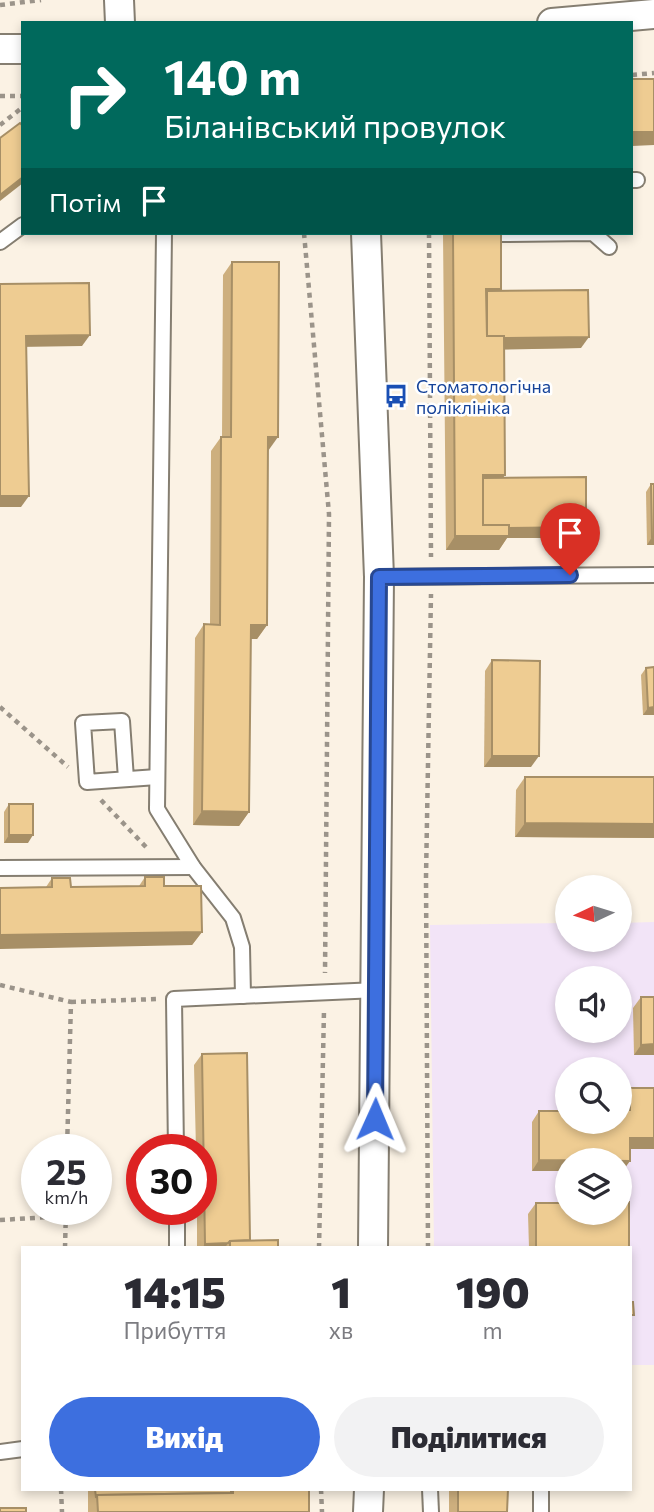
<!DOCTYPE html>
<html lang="uk">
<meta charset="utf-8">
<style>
body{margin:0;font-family:Commissioner,sans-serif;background:#f2f2f3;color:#2b2b33;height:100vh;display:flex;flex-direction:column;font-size:26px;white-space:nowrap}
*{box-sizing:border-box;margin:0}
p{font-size:23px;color:#7c7c81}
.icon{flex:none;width:38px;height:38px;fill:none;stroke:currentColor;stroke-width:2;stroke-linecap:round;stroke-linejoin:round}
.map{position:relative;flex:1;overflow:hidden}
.panel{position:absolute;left:21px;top:1246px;width:611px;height:245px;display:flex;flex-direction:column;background:#fff;border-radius:0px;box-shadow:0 4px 10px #0003}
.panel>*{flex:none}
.guide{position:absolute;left:21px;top:21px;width:612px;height:214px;border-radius:0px;box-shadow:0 4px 10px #0003;background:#00695c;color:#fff;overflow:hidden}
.needle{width:46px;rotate:266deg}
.controls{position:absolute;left:555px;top:875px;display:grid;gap:14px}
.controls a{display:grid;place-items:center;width:77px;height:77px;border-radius:50%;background:#fff;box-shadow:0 4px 10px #0003;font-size:35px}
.speed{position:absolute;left:21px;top:1134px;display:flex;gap:14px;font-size:35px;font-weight:700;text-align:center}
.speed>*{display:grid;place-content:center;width:91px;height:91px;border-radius:50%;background:#fff;box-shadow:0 4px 10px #0003;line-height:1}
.speed small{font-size:18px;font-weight:400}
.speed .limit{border:10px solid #d22;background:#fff;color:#111}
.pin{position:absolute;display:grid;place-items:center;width:60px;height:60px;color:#fff;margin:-72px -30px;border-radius:50% 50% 50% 0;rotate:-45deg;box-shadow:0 0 7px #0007}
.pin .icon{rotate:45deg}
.me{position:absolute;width:77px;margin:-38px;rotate:1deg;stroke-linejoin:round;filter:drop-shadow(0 0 5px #0008)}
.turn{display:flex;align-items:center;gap:24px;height:147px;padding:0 28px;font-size:32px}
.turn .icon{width:91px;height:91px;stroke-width:2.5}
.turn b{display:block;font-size:49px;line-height:60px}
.then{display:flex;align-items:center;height:66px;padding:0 28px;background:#0003;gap:14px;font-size:26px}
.eta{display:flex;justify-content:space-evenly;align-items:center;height:119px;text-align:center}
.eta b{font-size:42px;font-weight:800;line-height:49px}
.button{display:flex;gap:14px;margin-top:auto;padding:14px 28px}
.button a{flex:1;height:80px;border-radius:42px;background:#3d6fdf;color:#fff;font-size:28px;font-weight:800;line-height:80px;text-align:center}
.button a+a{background:#f2f2f3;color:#2b2b33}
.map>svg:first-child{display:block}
.education{fill:#f2e4f7;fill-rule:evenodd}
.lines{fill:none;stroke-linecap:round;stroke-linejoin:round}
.service-casing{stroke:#857e71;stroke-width:18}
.minor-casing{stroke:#857e71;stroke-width:32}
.path{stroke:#9b948a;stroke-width:4.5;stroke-dasharray:5 5;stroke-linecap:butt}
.service{stroke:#fff;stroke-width:14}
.minor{stroke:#fff;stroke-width:28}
.wall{fill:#cdaf7e}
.shaded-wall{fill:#a78f66}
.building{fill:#eecc92;stroke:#a78f66;stroke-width:2}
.route-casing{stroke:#284891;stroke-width:18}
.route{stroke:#3d6fdf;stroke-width:12}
.labels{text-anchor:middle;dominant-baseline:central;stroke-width:5;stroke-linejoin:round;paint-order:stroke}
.transit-label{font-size:18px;fill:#164399;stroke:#fff;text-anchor:start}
</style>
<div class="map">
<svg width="654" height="1512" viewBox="0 0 654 1512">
<rect width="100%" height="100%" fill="#fbf2e4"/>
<path class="education" d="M654 922V1365H630V1248H434L430 925 567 923V940H620V923ZM567 978H620V1031H567ZM567 1069H620V1122H567ZM567 1160H620V1213H567Z"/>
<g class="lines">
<g class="service-casing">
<g id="service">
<path d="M632 180H637"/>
<path d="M164 233 157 809 193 867 233 918 242 947 243 996"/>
<path d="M500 234 593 233 609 247"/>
<path d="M0 242 23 225"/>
<path d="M379 577 654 575"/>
<path d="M126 779 122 721 83 723 87 782 157 777"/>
<path d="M0 868 193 867"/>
<path d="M176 1150 174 999 377 990"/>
<path d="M177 1209V1248"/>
<path d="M0 1452 23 1449"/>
<path d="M430 1489 431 1512"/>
<path d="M541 1512V1489"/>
</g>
</g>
<g class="minor-casing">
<g id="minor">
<path d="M119 0 120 23"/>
<path d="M552 23 654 14"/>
<path d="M0 49H23"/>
<path d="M366 233 379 577 373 1248"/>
<path d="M368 1512 369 1489"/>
</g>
</g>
<g class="path">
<path d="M0 5 41 0"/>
<path d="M632 75 654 73"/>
<path d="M0 96H23"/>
<path d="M0 125 23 107"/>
<path d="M304 233 329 514 325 973"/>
<path d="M429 233 431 557"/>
<path d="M0 707 68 767"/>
<path d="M101 800 146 847"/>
<path d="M0 985 71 1002 67 1150"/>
<path d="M71 1002 157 999"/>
<path d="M0 1220 66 1216"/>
<path d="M65 1248 66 1209"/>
<path d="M319 1248 324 1010"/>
<path d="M428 1248 426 877 431 594"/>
<path d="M61 1489 62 1512"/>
<path d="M321 1489 322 1512"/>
</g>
<use href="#service" class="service"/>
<use href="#minor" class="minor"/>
</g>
<g class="wall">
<path d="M443 233H501L499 291 581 348 504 349 503 478 586 527 579 538H507L499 550H446Z"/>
<path d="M232 262 268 451 267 625 257 639H251L249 812 239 826 193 825 195 638 204 624H210L211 451 221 437H222L223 275Z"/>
<path d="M651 484H654V545H647L646 492Z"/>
<path d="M492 660 531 767H484L485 671Z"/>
<path d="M646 668 654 715H643L641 675Z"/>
<path d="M525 777H654V838L515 837 516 790Z"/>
<path d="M9 804 28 843H4V812Z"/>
<path d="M145 877 164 886 202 932 192 945 46 887 52 878 71 887 139 886Z"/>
<path d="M641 997H654V1055H634L633 1008Z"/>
<path d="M202 1054 250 1240 278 1248H197V1209H201V1150H196L194 1065Z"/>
<path d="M630 1088V1149L622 1172 620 1160H567L532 1171V1122L539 1111 623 1110 622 1099Z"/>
<path d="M536 1203 629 1248H529L528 1214Z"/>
<rect x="88" y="1489" width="221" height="23"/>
<path d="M449 1489H508L507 1512H449Z"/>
</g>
<g class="shaded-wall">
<path d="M632 132H654V145L632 146Z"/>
<path d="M23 177V183L0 201V195Z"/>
<path d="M486 289H501L492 302H485Z"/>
<path d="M90 335 82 346 18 347 26 336Z"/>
<path d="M589 337 581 348 478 350 485 339Z"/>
<path d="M268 437H278L268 451 258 450Z"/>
<path d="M483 475H505L496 489H481Z"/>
<path d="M0 496H29L21 507H0Z"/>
<path d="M586 527 579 538H507L499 550H446L455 536 481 528Z"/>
<path d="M652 537H654V545H647Z"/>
<path d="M251 625H267L257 639H241Z"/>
<path d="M654 707V715H643L648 708Z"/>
<path d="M492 756H539L531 767H484Z"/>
<path d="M202 811 249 812 239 826 193 825Z"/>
<path d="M525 823 654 824V838L515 837Z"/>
<path d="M9 835H33L28 843H4Z"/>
<path d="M202 932 192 945 0 949V935Z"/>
<path d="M654 1044V1055H634L641 1045Z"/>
<path d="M630 1138H654V1149H622Z"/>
<path d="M539 1160H567V1171H532Z"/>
<path d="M620 1161H630L622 1172H620Z"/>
<path d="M228 1243 225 1248H202L205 1244Z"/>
</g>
<g class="building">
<rect x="632" y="79" width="22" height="53"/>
<path d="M20 123 23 126V177L0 195V138Z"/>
<path d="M453 233H501V289H486L487 336H504L505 475H483V525H509V536H455Z"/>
<path d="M232 262H279L278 437H268L267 625H251L249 812 202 811 204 624 220 625 221 437H231Z"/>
<path d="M89 283 90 335 26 336 29 496H0V284Z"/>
<path d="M588 290 589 337 504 338V336H487V291Z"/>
<path d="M586 477V527L509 528V525H483V478Z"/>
<path d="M651 484H654V537H652Z"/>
<path d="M492 660 540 661 539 756H492Z"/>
<path d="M654 667V707L648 708 646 668Z"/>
<path d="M525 777H654V824L525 823Z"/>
<rect x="9" y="804" width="24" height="31"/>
<path d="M145 877H164V886H201L202 932 0 935V888L52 887V878H70L71 887 145 886Z"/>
<path d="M641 997H654V1044L641 1045Z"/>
<path d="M247 1053 250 1240 230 1241 228 1243 205 1244 202 1054Z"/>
<path d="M630 1088H654V1138H630V1161L539 1160V1111H567V1122H620V1110H630Z"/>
<path d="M620 1202H629V1248H536V1203H567V1213H620Z"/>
<path d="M278 1240V1248H230V1241Z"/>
<path d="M630 1302H633L634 1315H630Z"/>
<path d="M95 1489H231V1493L97 1495 96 1498Z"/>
<path d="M233 1489H309V1512H98L97 1495 233 1493Z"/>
<path d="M458 1489H508L507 1512H458Z"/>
<rect x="0" y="1508" width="26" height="4"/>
</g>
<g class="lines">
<g class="route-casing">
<path id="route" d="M375 1119 379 577 570 575"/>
</g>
<use href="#route" class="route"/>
</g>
<defs>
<g id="bus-bare" transform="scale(1.89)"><path d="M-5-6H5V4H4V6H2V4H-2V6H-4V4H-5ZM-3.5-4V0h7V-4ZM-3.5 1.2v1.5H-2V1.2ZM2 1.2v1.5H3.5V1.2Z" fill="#1a4fb4" stroke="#fff" stroke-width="2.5" paint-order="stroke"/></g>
</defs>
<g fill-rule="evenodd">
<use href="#bus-bare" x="396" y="396"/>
</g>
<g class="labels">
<g class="transit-label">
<text x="416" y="386">Стоматологічна<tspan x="416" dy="21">поліклініка</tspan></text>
</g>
</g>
</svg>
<div class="controls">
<a><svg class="needle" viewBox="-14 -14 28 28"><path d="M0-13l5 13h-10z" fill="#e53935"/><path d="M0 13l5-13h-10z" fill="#7c7c81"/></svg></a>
<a><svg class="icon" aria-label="sound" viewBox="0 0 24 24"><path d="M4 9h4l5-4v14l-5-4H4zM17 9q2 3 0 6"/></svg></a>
<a><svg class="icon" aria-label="search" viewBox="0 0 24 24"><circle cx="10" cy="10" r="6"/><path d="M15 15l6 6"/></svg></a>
<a><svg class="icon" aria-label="layers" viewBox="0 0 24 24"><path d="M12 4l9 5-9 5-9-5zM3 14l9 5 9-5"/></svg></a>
</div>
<div class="speed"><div>25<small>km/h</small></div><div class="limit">30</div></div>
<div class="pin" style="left:570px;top:575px;background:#d93025"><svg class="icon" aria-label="arrive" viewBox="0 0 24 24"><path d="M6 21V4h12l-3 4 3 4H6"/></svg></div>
<svg class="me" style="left:375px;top:1119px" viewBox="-20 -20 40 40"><path d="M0-17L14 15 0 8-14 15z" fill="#3d6fdf" stroke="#fff" stroke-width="4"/></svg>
<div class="guide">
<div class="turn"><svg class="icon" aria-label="right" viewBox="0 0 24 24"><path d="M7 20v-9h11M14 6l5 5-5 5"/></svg><div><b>140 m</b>Біланівський провулок</div></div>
<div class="then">Потім<svg class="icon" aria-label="arrive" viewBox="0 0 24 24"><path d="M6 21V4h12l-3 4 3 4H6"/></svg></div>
</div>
<section class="panel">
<div class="eta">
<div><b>14:15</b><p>Прибуття</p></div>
<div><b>1</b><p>хв</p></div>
<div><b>190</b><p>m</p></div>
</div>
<div class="button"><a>Вихід</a><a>Поділитися</a></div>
</section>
</div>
